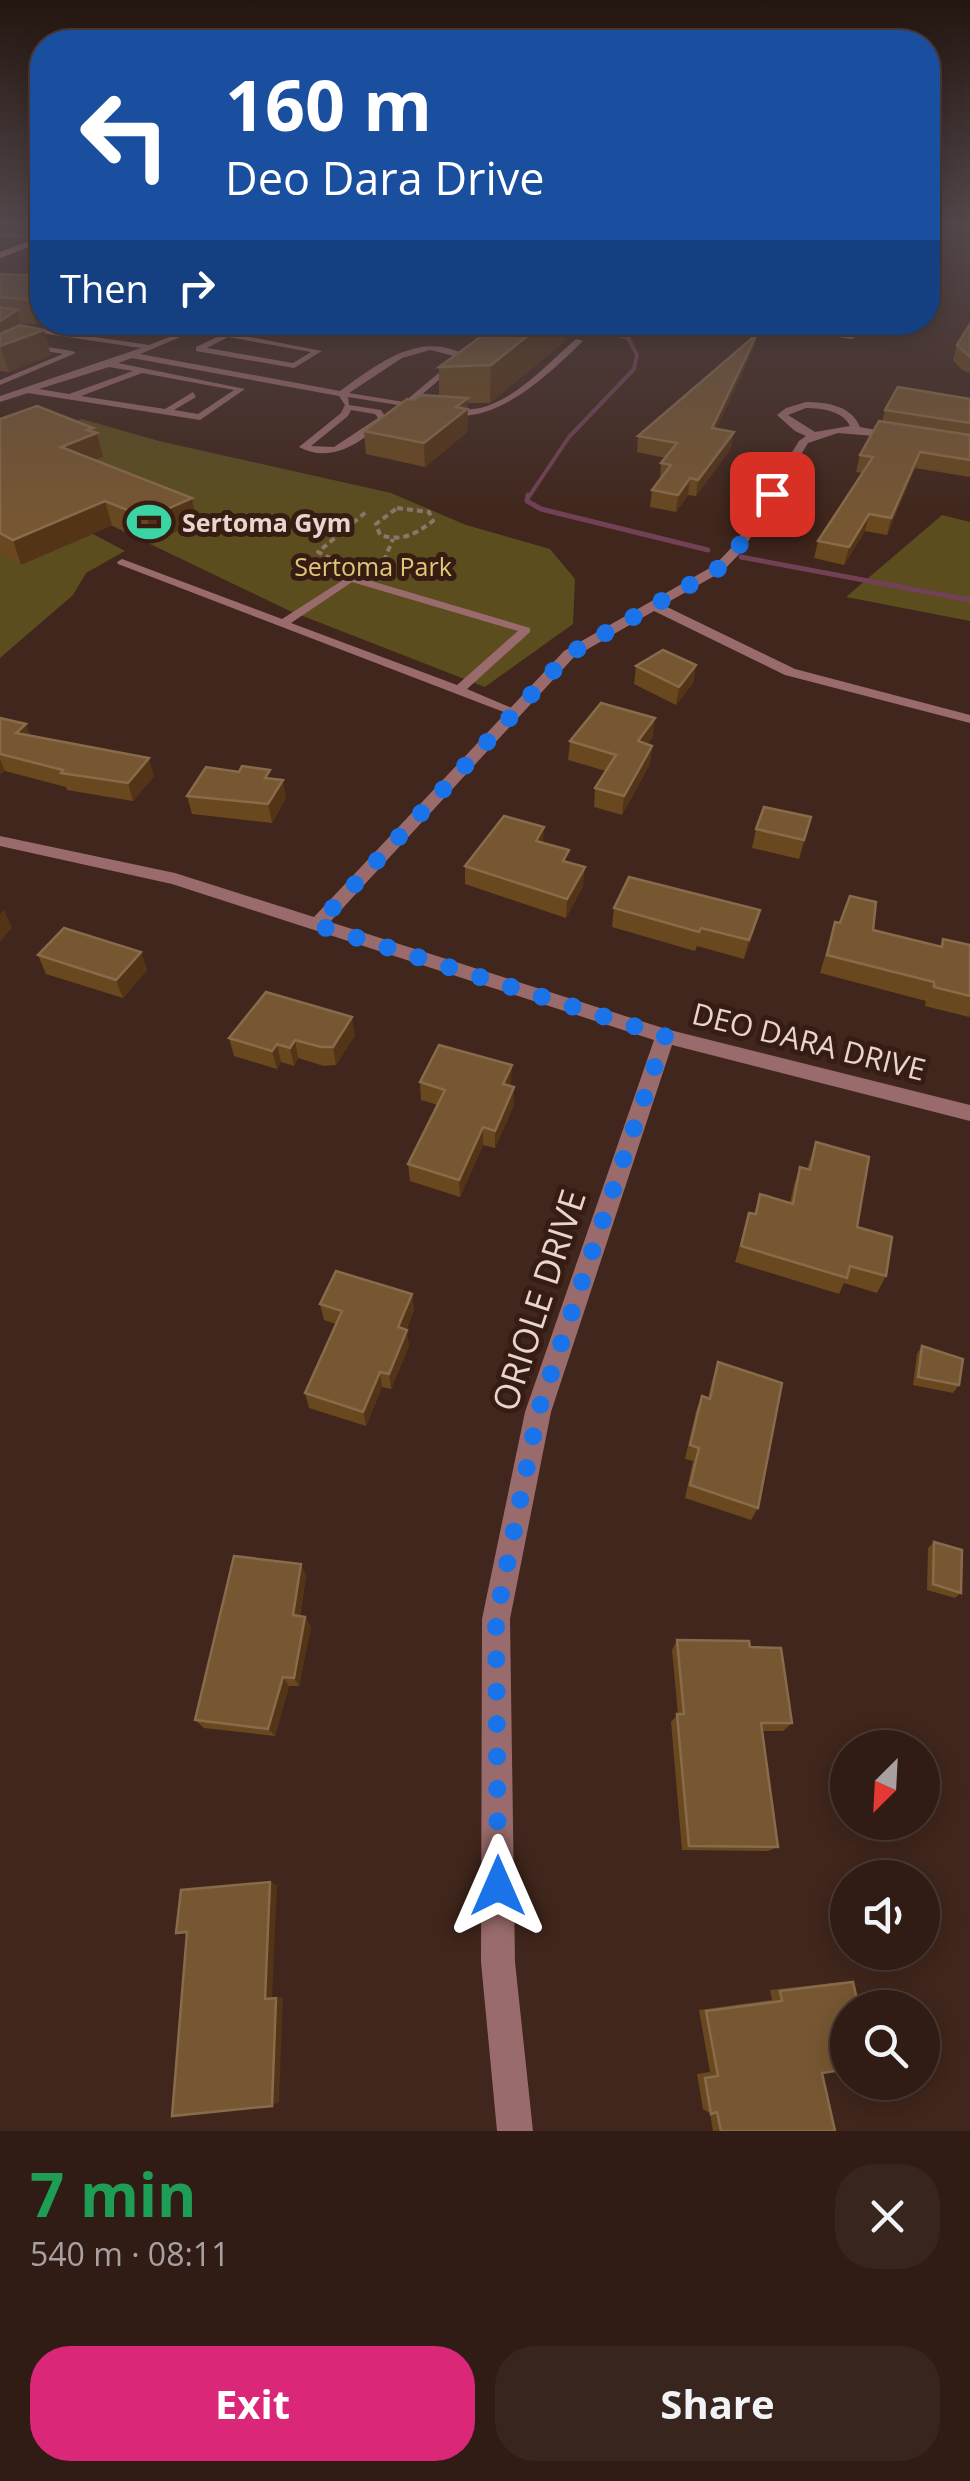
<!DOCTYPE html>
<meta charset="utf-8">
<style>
body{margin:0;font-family:"Open Sans",sans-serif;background:#38251e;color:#f1f3f6;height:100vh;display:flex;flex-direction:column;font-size:38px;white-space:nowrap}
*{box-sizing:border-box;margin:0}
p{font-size:32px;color:#a8a1a0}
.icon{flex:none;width:55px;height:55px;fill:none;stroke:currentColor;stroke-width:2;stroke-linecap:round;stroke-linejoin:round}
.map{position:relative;height:2131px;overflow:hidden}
.sheet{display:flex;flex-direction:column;background:#301c15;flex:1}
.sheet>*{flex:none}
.hud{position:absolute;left:30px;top:30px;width:910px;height:305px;border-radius:40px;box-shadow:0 5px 25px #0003,0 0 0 2px #4b3a34;background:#1a4fa0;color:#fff;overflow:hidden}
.needle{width:65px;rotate:204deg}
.tools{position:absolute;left:830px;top:1730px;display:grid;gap:20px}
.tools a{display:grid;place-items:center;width:110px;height:110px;border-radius:50%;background:#301c15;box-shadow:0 5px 25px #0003,0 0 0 2px #4b3a34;font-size:50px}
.pin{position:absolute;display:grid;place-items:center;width:85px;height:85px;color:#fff;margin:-42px;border-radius:20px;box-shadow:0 5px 15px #0006}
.me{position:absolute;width:110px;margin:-55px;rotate:0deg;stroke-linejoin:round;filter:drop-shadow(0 0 8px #0008)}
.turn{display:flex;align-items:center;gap:35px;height:210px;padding:0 30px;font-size:45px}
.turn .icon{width:130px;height:130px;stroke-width:2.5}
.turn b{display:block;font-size:70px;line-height:85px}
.then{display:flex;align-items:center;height:95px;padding:0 30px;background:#0003;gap:20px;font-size:38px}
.round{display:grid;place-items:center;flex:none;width:105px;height:105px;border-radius:40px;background:#38251e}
.headline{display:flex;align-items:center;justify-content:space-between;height:170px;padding:0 30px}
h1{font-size:60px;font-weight:700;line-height:75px;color:#1e9e55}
.primary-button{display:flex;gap:20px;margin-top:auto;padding:20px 30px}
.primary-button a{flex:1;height:115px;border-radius:40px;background:#db2777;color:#fff;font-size:40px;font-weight:700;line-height:115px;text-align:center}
.primary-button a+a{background:#38251e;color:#f1f3f6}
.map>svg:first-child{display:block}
.green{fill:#5b4d1e}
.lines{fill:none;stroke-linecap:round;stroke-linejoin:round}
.stream-far1{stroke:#724156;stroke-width:4}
.stream{stroke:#724156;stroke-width:5}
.path{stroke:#8b756c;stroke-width:4;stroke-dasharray:6 4;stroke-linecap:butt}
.service{fill:#9a6b6c;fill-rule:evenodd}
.minor{fill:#9a6b6c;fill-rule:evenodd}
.primary{fill:#faadae;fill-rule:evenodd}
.wall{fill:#69481f}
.shaded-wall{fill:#533416}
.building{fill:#775732;stroke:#886b4a;stroke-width:2.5}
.route{stroke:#1a73e8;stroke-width:18;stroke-dasharray:0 32.4}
.labels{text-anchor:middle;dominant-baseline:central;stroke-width:10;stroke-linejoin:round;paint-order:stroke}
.far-poi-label{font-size:25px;font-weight:bold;fill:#e7d5ce;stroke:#361c12;text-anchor:start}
.far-park-label{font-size:25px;fill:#e0c676;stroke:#361c12}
.street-label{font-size:30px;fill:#e7d5ce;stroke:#361c12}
.near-street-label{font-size:35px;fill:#e7d5ce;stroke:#361c12}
</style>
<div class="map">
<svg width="970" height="2131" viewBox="0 0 970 2131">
<rect width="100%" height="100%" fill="#40261c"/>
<g class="green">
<path d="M82 419 159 441 391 493 466 525 550 549 575 579 573 624 485 687 290 611 102 521 68 470 70 443 97 433 72 422Z"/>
<path d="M942 515 970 522V621L846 597Z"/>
<path d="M93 534 125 551 86 573 73 595 0 658V554L22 564Z"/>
</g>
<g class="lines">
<path class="stream-far1" d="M528 498 569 437 634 369 637 355 628 338 582 322"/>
<g class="stream">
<path d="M528 495 527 501 541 509 708 550"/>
<path d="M741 557 970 600"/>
</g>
<g class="path">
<path d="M397 508 429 512 433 521C415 534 403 542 380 535L376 524Z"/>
<path d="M340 563 318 552 366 512"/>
<path d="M380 570 393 539"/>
</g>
<g class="service">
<path d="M0 232 42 236V240L0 236Z"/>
<path d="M275 322H294L334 329 343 322H352L335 334Z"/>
<path d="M0 323 149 345 202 324 206 326 203 328 322 351 294 368 196 351V347L219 336 195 331 140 354 340 391C378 364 420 329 467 356L412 403 423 405V409L348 397 349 405 381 410 387 419C363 441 332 465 299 447L341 413 345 405 339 396 132 358 118 363 245 389 200 420 28 393 0 402V396L141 348 0 327ZM228 337 311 352 293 363 207 348ZM430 350 458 357 404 402 349 393 402 358ZM109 367 133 371 69 394 39 389ZM142 373 234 390 198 414 174 410 196 397 193 392 165 409 81 396ZM351 410 375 414 378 418 334 447 311 446 348 416Z"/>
<path d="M576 339 583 341C550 373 491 431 442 412 453 408 467 411 480 408 518 398 547 364 576 339Z"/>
<path d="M23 343 72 351 76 353 0 385V380L63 354 23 347Z"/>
<path d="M122 559 282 619 351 575 530 628V632L467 689 519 711 509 714 118 564 117 562ZM352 582 518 631 457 685 291 623Z"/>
</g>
<g class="minor">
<path d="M722 322H754L856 336 852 339Z"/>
<path d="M806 402C827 402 852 406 860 427L903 435 898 438 838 433 808 443 743 550 723 571 663 605 795 669 970 715V723L785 675 654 611 574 657 330 922 666 1029 970 1105V1121L672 1045 551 1412 510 1619 515 1962 533 2131H497L481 1962 482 1619 525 1412 654 1040 172 884 0 846V836L175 873 314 917 564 651 715 565 734 545 799 441 806 436 795 431 777 415 786 408ZM806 408C822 408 843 411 850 426L815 432 788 415Z"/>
</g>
<path class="primary" d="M42 236V242L0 258V252Z"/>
</g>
<g class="wall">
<path d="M0 274 42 276V319L36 324 20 323 51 355 9 372 0 371Z"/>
<path d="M501 322H566L565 341 490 403H468L467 432 425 467 366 454 364 431 414 400 439 396V367Z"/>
<path d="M970 324V373L962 370 953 360 957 345Z"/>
<path d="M757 334 754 348 716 429 731 448 696 496 688 495 676 512 650 507 652 490 660 480 661 463 666 458 637 452 638 436Z"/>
<path d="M970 399V477L915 468 887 535 865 531 844 565 814 558 818 541 863 473 856 472 860 455 882 422 885 410Z"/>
<path d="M0 419 94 432 103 457 95 460 192 498 197 522 152 543 112 525 21 565 0 554Z"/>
<path d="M696 665 693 683 676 705 634 684 636 666Z"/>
<path d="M0 718 26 724 30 736 154 776 133 801 67 790 66 787 5 771 0 774Z"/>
<path d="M653 737 647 744 652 746 650 764 622 815 594 807 595 788 606 771 568 760 570 741Z"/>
<path d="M271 778 286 798 272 823 192 814 187 796Z"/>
<path d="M811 817 799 859 752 848 756 829Z"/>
<path d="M544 843 568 863 583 886 566 918 465 884V866Z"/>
<path d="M614 908 760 910 744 959 697 946 695 951 612 927Z"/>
<path d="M835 922 940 946 943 939 970 945V1014L969 1017 925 1006 926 1001 820 973Z"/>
<path d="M141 952 147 970 123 998 46 974 38 955Z"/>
<path d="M355 1035 336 1065 324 1066 298 1058 294 1066 281 1062 277 1069 234 1056 229 1038Z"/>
<path d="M512 1065 510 1086 514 1105 495 1148 483 1145 460 1197 410 1181 408 1164 438 1105 421 1100 420 1082Z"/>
<path d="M816 1142 857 1227 886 1276 877 1293 844 1283 839 1294 735 1262 749 1213 754 1214 760 1194 790 1203 794 1185 800 1167 807 1169Z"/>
<path d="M412 1294 414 1310 406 1330 409 1346 391 1389 382 1387 366 1426 309 1408 305 1393 336 1324 324 1320 320 1304Z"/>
<path d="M922 1346 959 1385 953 1393 913 1385 917 1354Z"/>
<path d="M718 1362 758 1508 751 1520 685 1498 693 1461 685 1459 696 1411 702 1396 708 1398 713 1377Z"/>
<path d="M934 1542 961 1593 955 1598 927 1590 928 1548Z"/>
<path d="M306 1575 300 1616 305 1617 311 1627 299 1686H289L275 1736 204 1728 195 1720Z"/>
<path d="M677 1640 750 1647 792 1723 783 1731H762L778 1847 768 1851 682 1850 671 1722 678 1714 672 1650Z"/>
<path d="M841 1982H853L822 2073 835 2131H713L710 2113 703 2109 697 2074 710 2072 699 2010 772 2000 770 1990Z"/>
</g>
<g class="shaded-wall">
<path d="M42 290V319L36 324 29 300Z"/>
<path d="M17 310 24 334 44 330 51 355 9 372 0 346V321Z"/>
<path d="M545 322H566L565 341 490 403 491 365Z"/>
<path d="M757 334 754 348 710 443 712 428Z"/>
<path d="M468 398 467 432 425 467 424 443 456 407Z"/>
<path d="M93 428 95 434 97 433 103 457 68 470 61 447Z"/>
<path d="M734 432 731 448 696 496 698 480Z"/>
<path d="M920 452 915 468 887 535 891 518Z"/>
<path d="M690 478 688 495 676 512 678 495Z"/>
<path d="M192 498 197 522 152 543 147 518Z"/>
<path d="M105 501 112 525 21 565 13 540Z"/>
<path d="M869 514 865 531 844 565 849 547Z"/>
<path d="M696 665 693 683 676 705 679 687Z"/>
<path d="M655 718 653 737 635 760 638 741Z"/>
<path d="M26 724 33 742 16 733Z"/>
<path d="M652 746 650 764 622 815 624 796Z"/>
<path d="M149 758 154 776 133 801 128 783Z"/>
<path d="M0 759 5 771 1 774 0 773Z"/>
<path d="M283 780 286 798 272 823 268 804Z"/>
<path d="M544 827 543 846 536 841Z"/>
<path d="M585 867 583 886 566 918 567 899Z"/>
<path d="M4 909 12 928 0 942V914Z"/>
<path d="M760 910 755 929 744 959 749 940Z"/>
<path d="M141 952 147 970 123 998 116 980Z"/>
<path d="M352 1017 355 1035 336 1065 333 1047Z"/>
<path d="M295 1040 298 1058 294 1066 290 1048Z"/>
<path d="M277 1044 281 1062 277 1069 272 1051Z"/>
<path d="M512 1065 511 1083 503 1102V1084Z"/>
<path d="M514 1087V1105L495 1148V1131Z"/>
<path d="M483 1127V1145L460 1197 459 1180Z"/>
<path d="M412 1294 414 1310 400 1343 398 1327Z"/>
<path d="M407 1330 409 1346 391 1389 389 1374Z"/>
<path d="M380 1372 382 1387 366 1426 363 1412Z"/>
<path d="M301 1564 306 1575 298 1625 293 1615Z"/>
<path d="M305 1617 311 1627 299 1686 294 1678Z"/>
<path d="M283 1677 289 1686 275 1736 268 1729Z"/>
<path d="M270 1882 277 1885 272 1998 265 1999Z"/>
<path d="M283 1997 279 2102 272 2106 276 1998Z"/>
</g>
<g class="building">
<path d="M0 274 42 276V290L29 300 0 297Z"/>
<path d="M0 307 17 310 0 321Z"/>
<path d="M501 322H545L491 365 439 367Z"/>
<path d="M970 324V357L957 345Z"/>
<path d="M20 325 44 330 0 346V334Z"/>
<path d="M757 334 712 428 734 432 698 480 690 478 678 495 652 490 671 465 661 463 677 443 638 436Z"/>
<path d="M898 387 970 399V423L885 410Z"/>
<path d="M421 395 468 398 456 407 467 409 424 443 364 431 407 399 414 400Z"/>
<path d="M37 406 93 428 87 430 97 433 61 447 192 498 147 518 105 501 13 540 0 533V419Z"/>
<path d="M879 421 970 435V460L920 452 891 518 869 514 849 547 818 541 873 457 860 455Z"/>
<path d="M663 650 696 665 679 687 636 666Z"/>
<path d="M601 703 655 718 638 741 652 746 624 796 595 788 616 755 570 741Z"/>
<path d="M0 718 26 724 16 733 149 758 128 783 61 773 63 770 0 754Z"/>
<path d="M242 766 270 770 265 778 283 780 268 804 187 796 206 767 239 772Z"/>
<path d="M764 807 811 817 804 840 756 829Z"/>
<path d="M504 816 544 827 536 841 569 850 563 861 585 867 567 899 465 866Z"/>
<path d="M629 877 760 910 749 940 701 928 699 932 614 908Z"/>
<path d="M850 896 876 902 873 930 942 947 943 939 970 945V996L934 987V982L827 955 835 922 840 923Z"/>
<path d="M64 928 141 952 116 980 38 955Z"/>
<path d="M266 992 352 1017 333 1047H321L295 1040 290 1048 277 1044 272 1051 229 1038Z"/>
<path d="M439 1045 512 1065 503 1084 514 1087 495 1131 483 1127 459 1180 408 1164 445 1090 420 1082Z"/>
<path d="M816 1142 869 1157 857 1227 892 1237 886 1276 850 1266 847 1278 741 1246 749 1213 756 1214 760 1194 793 1204 800 1167 810 1170Z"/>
<path d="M336 1271 412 1294 398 1327 407 1330 389 1374 380 1372 363 1412 305 1393 342 1311 320 1304Z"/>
<path d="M922 1346 963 1359 959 1385 918 1377Z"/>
<path d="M718 1362 782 1383 758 1508 690 1485 699 1448 690 1445 702 1396 710 1399Z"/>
<path d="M934 1542 962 1550 961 1593 933 1584Z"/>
<path d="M234 1556 301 1564 293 1615 305 1617 294 1678 283 1677 268 1729 195 1720Z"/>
<path d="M677 1640 749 1641 750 1647 781 1648 792 1723H761L778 1847 689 1846 677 1714H684Z"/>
<path d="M270 1882 265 1999 276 1998 272 2106 172 2116 187 1932 176 1933 181 1890Z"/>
<path d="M853 1982 859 2008H848V2069L822 2073 835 2131H721L717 2112 711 2114 705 2078 718 2076 706 2011 782 2001 780 1991Z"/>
</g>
<linearGradient id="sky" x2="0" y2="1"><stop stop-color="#23150f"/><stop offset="0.43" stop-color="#53474b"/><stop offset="1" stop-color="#53474b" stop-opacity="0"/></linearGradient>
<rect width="970" height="522" fill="url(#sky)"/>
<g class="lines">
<path class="route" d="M498 1886 496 1619 538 1412 665 1036 317 925 569 654 719 568 739 546 772 494"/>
</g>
<defs>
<g id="stadium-bare" transform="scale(3.45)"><path d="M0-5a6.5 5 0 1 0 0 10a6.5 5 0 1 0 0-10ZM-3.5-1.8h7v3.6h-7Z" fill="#3dd4a3" stroke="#361c12" stroke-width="2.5" paint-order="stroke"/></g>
</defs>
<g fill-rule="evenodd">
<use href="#stadium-bare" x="149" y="522"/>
</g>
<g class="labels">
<g class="far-poi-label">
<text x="182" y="522">Sertoma Gym</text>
</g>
<g class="far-park-label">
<text x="373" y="566">Sertoma Park</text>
</g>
<g class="street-label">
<text transform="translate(809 1041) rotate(14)">DEO DARA DRIVE</text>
</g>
<g class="near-street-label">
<text transform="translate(538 1300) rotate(-72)">ORIOLE DRIVE</text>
</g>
</g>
</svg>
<div class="tools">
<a><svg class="needle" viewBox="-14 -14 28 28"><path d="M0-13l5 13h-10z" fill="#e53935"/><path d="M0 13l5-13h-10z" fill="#a8a1a0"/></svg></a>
<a><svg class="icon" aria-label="sound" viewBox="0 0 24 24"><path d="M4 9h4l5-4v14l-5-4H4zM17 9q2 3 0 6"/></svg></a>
<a><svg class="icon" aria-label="search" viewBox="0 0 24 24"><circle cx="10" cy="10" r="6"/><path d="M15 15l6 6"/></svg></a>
</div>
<div class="pin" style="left:772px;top:494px;background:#d93025"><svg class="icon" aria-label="arrive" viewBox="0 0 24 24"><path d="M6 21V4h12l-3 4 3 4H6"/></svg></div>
<svg class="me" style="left:498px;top:1886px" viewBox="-20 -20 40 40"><path d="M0-17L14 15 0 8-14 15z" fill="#1a73e8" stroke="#fff" stroke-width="4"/></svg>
<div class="hud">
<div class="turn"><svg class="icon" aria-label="left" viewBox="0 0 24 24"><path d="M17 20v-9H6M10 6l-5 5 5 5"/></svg><div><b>160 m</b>Deo Dara Drive</div></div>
<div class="then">Then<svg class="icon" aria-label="right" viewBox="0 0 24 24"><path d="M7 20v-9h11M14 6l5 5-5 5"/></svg></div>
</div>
</div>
<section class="sheet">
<div class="headline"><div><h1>7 min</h1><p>540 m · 08:11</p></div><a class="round"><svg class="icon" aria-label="close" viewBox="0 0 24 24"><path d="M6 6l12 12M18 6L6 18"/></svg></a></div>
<div class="primary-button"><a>Exit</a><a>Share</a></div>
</section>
